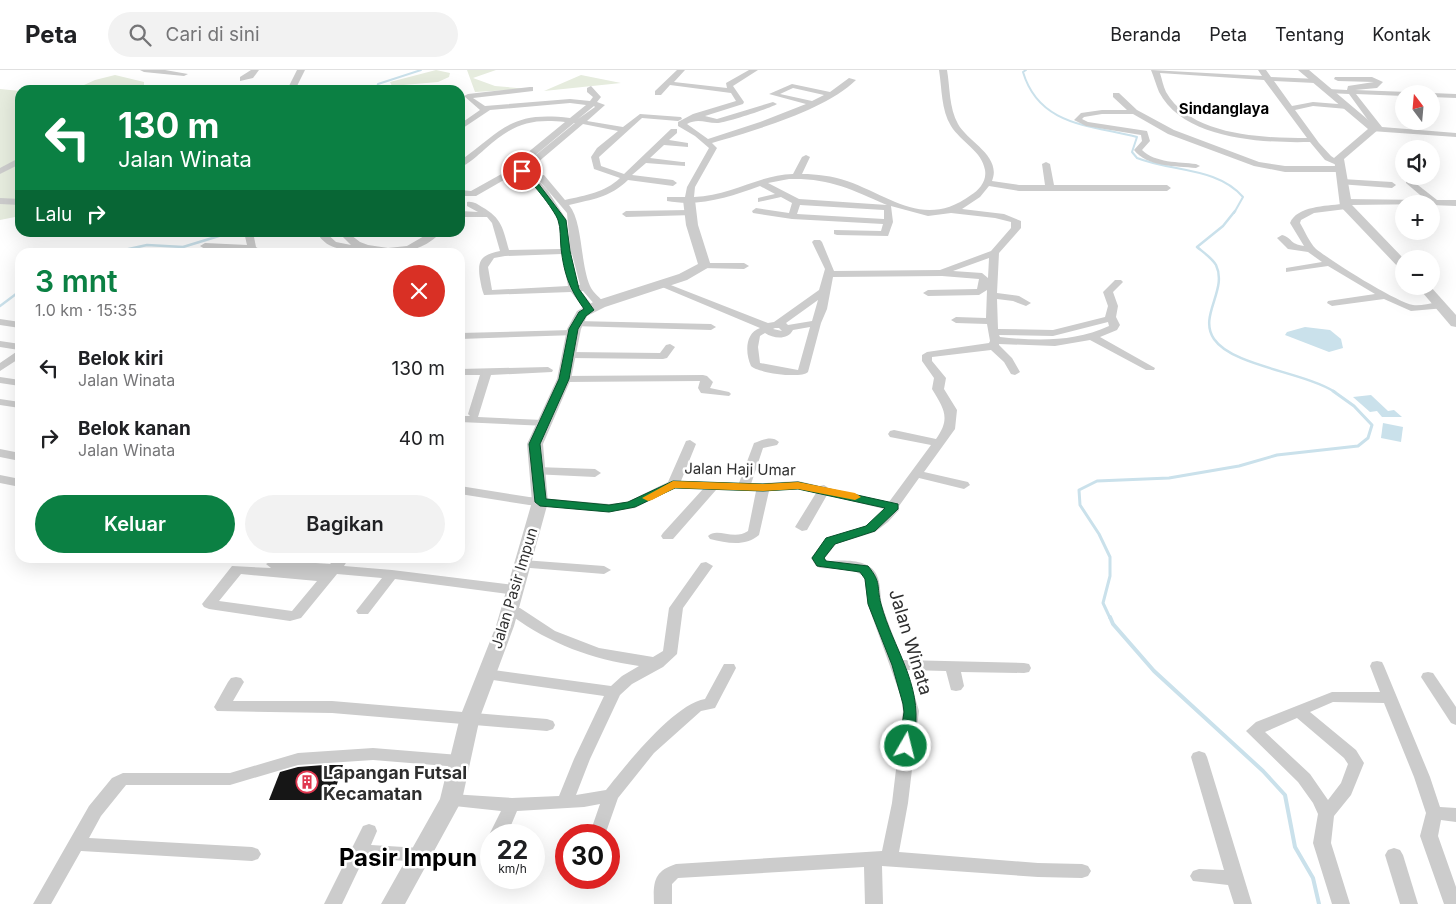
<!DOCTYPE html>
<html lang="id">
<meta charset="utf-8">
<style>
body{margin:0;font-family:Inter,sans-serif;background:#f2f2f2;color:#202124;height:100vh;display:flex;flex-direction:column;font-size:19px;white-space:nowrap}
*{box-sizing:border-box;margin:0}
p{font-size:16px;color:#757577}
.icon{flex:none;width:28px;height:28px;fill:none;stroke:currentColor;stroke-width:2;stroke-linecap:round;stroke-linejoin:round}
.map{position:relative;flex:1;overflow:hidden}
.details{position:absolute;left:15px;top:178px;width:450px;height:315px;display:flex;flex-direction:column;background:#fff;border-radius:15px;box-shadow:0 5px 20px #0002}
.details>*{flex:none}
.guide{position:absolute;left:15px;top:15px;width:450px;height:152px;border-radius:15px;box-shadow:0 5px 20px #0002;background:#0b8043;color:#fff;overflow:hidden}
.needle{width:32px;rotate:344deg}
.controls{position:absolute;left:1395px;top:15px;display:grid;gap:10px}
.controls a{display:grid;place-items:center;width:45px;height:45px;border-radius:50%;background:#fff;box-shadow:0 5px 20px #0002;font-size:25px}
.speed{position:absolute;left:480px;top:754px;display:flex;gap:10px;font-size:25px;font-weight:700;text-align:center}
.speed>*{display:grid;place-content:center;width:65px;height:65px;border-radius:50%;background:#fff;box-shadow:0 5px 20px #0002;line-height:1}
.speed small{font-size:12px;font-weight:400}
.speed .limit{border:8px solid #d22;background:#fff;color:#111}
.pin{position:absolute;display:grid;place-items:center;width:42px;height:42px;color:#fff;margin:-21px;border:2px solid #fff;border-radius:50%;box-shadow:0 1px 5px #0007}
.me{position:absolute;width:55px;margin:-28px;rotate:8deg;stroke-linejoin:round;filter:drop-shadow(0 0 4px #0008)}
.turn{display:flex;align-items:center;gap:18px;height:105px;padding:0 20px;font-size:22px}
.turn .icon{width:65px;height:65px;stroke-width:2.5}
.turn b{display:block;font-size:35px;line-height:42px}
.then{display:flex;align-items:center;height:48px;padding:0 20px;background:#0003;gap:10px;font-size:19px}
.round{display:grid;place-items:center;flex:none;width:52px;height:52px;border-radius:26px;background:#f2f2f2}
.headline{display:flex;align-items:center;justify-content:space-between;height:85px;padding:0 20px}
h1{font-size:30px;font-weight:600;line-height:38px;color:#0b8043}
.button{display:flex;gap:10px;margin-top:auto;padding:10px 20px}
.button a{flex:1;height:58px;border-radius:30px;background:#0b8043;color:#fff;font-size:20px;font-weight:600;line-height:58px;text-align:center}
.button a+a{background:#f2f2f2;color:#202124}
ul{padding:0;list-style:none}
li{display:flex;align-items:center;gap:15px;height:70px;padding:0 20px}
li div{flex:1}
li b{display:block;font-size:19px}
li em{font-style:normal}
header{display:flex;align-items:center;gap:30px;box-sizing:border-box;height:70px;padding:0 25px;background:#fff;border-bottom:1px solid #e0e0e0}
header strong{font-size:24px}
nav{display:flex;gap:28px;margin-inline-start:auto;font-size:18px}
.search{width:350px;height:45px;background:#f2f2f2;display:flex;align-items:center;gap:12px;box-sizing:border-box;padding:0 18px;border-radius:28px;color:#757577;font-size:19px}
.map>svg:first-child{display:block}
.green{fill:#e6ecde}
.water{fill:#cae1eb}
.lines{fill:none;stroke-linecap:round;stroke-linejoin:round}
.stream-far3{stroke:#cae1eb;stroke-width:2}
.stream-far2{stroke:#cae1eb;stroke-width:2.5}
.stream-far1{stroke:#cae1eb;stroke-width:3}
.stream{stroke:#cae1eb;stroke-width:4}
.building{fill:#161616}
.minor{fill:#ccc;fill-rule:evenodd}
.tertiary{fill:#ccc;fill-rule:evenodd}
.route{fill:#0b8043;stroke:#07532c}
.slow{fill:#f59e0b}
.labels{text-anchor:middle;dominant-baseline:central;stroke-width:5;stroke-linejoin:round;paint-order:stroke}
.far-quarter-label{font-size:15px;font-weight:bold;fill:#000;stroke:#fff}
.street-label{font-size:15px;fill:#2f2f2f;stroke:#fff}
.near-street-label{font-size:18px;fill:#2f2f2f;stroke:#fff}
.near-poi-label{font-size:18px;font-weight:bold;fill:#2f2f2f;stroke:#fff;text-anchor:start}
.near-district-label{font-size:24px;font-weight:bold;fill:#000;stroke:#fff}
</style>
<header>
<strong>Peta</strong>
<div class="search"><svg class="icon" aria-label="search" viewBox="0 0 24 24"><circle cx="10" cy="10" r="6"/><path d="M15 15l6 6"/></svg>Cari di sini</div>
<nav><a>Beranda</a><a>Peta</a><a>Tentang</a><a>Kontak</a></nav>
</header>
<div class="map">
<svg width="1456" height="834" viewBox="0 0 1456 834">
<rect width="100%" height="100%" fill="#fff"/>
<g class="green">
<path d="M436 0 450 3 449 7 438 12 392 16 390 12Z"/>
<path d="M467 0H496L473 8 495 16 529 19 475 22Z"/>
<path d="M115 5 144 12V20H73L95 10Z"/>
<path d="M581 5 621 13 544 21Z"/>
<path d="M0 19 20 21V146L0 150Z"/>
</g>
<g class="water">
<path d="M1305 257 1330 260 1341 269 1343 278 1329 282 1285 265 1287 262Z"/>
<path d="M1371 325 1388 341 1394 340 1402 347H1382L1377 341 1370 342 1353 327Z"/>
<path d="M1383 353 1403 357 1401 372 1381 368Z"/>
</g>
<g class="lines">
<g class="stream-far3">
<path d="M1026 0 1023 2C1039 56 1090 55 1137 67L1132 82 1137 88C1172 102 1217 97 1243 127L1234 143"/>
<path d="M376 20 378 14 421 0"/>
</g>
<g class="stream-far2">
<path d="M1235 141 1223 156 1197 177C1203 182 1212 188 1216 195 1228 220 1198 246 1214 269 1232 296 1304 302 1335 322"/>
<path d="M115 182 147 175 183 177 232 162"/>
<path d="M0 236 20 221"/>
</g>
<path class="stream-far1" d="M1110 548 1103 533 1110 506V487L1099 464 1080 435 1079 420 1097 411 1169 408 1239 396 1277 385 1358 376 1368 368 1372 355 1354 336 1333 321"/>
<path class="stream" d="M1110 547 1113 554 1154 601 1263 701 1285 725 1295 777 1313 808 1319 834"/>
</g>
<path class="building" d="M324 695H343L332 730H269L280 702 298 697Z"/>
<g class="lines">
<g class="minor">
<path d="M140 0H165L188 4 184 6 144 2Z"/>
<path d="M251 0H259L253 8 240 11V7Z"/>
<path d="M297 0H305L295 20H287Z"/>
<path d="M677 0H685L674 12 727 18 726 13 749 0H758L733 16 744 32 743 34 705 46 717 49 773 32 777 34C771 38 725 53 717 53 705 53 698 48 687 54L708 69 760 52 806 34 769 24 792 14 830 22 849 8 856 10C824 41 755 60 712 73L717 78 695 117 694 127C730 126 758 105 793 104L802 87 806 85 810 87 802 104C817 104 832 106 847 111 892 127 925 159 971 125 979 120 987 111 985 100 982 81 961 72 951 56 941 40 942 18 939 0H947C950 17 949 38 958 54 968 72 1002 86 992 111L1019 115H1045L1042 94 1046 92 1050 94 1054 115H1167L1171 118 1167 121H1019L989 116 980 127 962 139 1004 144 1021 151V158L999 183 997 223 1019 226 1031 233 1026 236 1013 231 997 229 998 259 1053 260 1105 247 1108 236 1103 222 1115 210H1121L1123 212 1113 222 1118 236 1116 247 1120 255 1117 260 1100 267 1155 298 1154 300H1146L1090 270 1055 276 999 274V275L1012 288 1020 302 1015 305 1011 304 1004 292 991 280 932 287V291L946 308 944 319 957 340 955 359 924 402 968 412 970 415 964 419 919 408 899 436V440L888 452 875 462 836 474 825 488 827 491C844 490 872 488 878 508 881 517 880 527 882 535 888 554 896 572 903 590L1024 593 1029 594 1031 598 1029 602 1024 603 961 602 964 616 961 620 956 621 951 620 946 601 907 600 919 641 908 733 899 782 1038 793 1082 794 1088 796 1091 801 1088 806 1082 808 1038 807 882 796 883 834H865L864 797 678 808 672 814V834H654C653 812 654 801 676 794L882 781 892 733 903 641 901 627 868 535 864 506 852 500 820 498 816 496 811 488 826 468 865 456 878 446 884 439 827 425 807 460 802 461 795 457 816 423 798 419 769 421 759 465C745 477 727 473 710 469L708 466C717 457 734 471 748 461L756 421 716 420 673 469H663L661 466 663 463 703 419 675 418 635 438 609 442 529 435 460 424V416L529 427 609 434 627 432 668 412 686 371 690 370 696 374 681 411 739 413 754 373C762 370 772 365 779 372L777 375 763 378 751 414 798 411 820 416 824 415 830 419 889 432 931 375 890 367 888 364 890 361 894 360 936 369C951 348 944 339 932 319L934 308 922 291V285L927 282 989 273 990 271 987 254 956 253 951 250 956 247 986 248 987 220 979 225 928 226 923 223 928 220 977 219 979 209 942 206 833 207 827 239 821 253 808 302C801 309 758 303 751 296 745 283 745 263 760 258L655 214 657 212H663L768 253 774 252 819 220 825 199 812 172 814 170H820L822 172 834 201 940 200 991 181 1011 158V152L995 148 951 143 928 146 891 136 893 152 888 166 837 165 834 164V160L881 161 883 154 792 149 753 143 752 141 756 138 789 143 792 133 781 127 758 132V128L775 124 760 116C730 127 699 137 667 131V127H685L687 117 709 78 695 66 678 56V52L693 44 736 31 731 23 670 15 661 25H655V21ZM793 18 824 25 812 31 780 24ZM789 109C830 108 850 119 887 135L799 129 768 113ZM800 135 884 140V149L797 144ZM989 188 988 208 982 203 953 201ZM818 230 812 251 788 255 786 253ZM1108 252 1109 256C1074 272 1038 271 1000 267L999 265 1053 266ZM810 257 798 300 760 293 758 277 760 266 765 263C774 269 788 270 793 260ZM775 258H779L782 261 773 259Z"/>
<path d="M1151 0 1262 6 1258 0H1266L1271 7 1318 9 1319 11 1315 13 1274 11 1292 36 1313 32 1350 35V39H1347L1313 36 1295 40 1319 73 1331 86 1343 94 1339 96 1325 90 1310 72C1263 73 1184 70 1159 22 1156 15 1154 7 1151 0ZM1160 3 1264 10 1307 68C1263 68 1191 66 1166 22 1163 16 1162 9 1160 3Z"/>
<path d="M1335 7H1372L1383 12 1377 18 1355 20 1408 22 1409 24H1404V26L1356 24 1382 57 1456 63V67L1371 61 1370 59 1373 57 1349 24 1328 23 1324 21 1328 19 1347 20 1348 16 1374 12 1338 11 1334 9Z"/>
<path d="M591 16 601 27 597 32 605 35 587 51 623 57 640 44 681 47 682 49 678 51 642 48 599 87 601 96 624 104 671 59H677V63L669 70 688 73V77L664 75 650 88 682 92H685V96L646 93 632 105 673 110 677 113 673 116 628 110C609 128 593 129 569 135 583 152 580 193 590 216 593 223 601 228 605 234L604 236H596L583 221H581L595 239 594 241H586L571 222 484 225C482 220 481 215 480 209 477 190 481 185 500 181L492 153 487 147H460V141L478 142 467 136V132C473 131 477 134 482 137 502 148 503 159 509 180L561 179C560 170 560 159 558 151 555 138 529 106 518 102L476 126H460V120L471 121 514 97 521 88 565 52C529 48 512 55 485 79 477 86 469 94 460 97V91C504 59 511 41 570 48L586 35 570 33 490 40 460 60V54L480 40 464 26 468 24 530 17H533V21L473 28 485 36 570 29 590 31 593 27 587 22V18ZM594 36 595 37 578 49ZM574 53H575L526 93 527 92ZM583 54 618 61 597 78 591 87 594 99 620 108C604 123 586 125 565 130L544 105H538V109L567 143 570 178 566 149 548 121 532 103 540 99 537 93ZM522 98V97L531 98ZM562 184 568 216 492 220 488 197 494 188 505 186ZM571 184H572L580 215H578Z"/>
<path d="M1113 23H1119L1137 40 1174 60 1259 92 1285 96H1340L1344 99 1340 102H1285L1254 96 1168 64 1133 44H1102L1084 47 1082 49 1088 52 1147 61 1150 71 1142 80C1155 93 1179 92 1196 94L1200 96 1196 98C1176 96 1147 97 1134 80L1142 71 1141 65 1086 56 1074 50 1081 43 1102 40H1127L1113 27Z"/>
<path d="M1431 23 1456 24V28L1431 27V24H1428Z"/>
<path d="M15 64H20V70L15 68Z"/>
<path d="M17 89H20V94L0 104V98Z"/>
<path d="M1409 108 1437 130H1456V136L1431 135V134L1350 135 1349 138 1346 139 1314 143 1301 150 1300 153C1305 161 1309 172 1316 179 1331 191 1396 232 1413 235 1423 237 1438 229 1446 236L1445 238 1411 241 1384 229 1332 236 1327 233 1328 231 1375 224 1328 196 1286 202V198L1322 192 1308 182 1288 179 1277 168 1282 165C1293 168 1289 174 1304 176L1290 153C1297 136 1326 136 1342 134L1340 132 1344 129 1426 130 1406 113V109Z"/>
<path d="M1342 109 1392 112 1396 115 1392 118 1339 114V110Z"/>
<path d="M0 128 20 129V135L0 134Z"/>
<path d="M690 140 694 143 693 145 626 147 622 144 626 141Z"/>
<path d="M244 162H253L256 177 264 182 205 179 200 176 205 173 247 175Z"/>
<path d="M316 162H325L336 172 351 175 338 162H347L360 172 368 175 388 178 407 176 431 162H441C420 185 393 184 365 180 343 177 331 184 316 162Z"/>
<path d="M705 193H744L749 196 744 199 702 198V194Z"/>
<path d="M0 249 20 252V258L0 255Z"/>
<path d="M576 251 711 254 716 257 711 260 572 256 571 254Z"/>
<path d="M572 260 577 263 576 265 460 269V263Z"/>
<path d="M0 271 20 274V288L0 301V293L19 280 0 277Z"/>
<path d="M670 274 675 277 667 288 663 289 569 288 564 285 569 282 660 283 666 275Z"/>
<path d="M548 297 553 300 552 302 491 305 478 347 543 350 547 352 549 354 547 356 460 352V346H470L468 344 480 305H460V299Z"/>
<path d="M703 305 707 306 713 312 710 318 729 322 731 324 729 326 701 323 698 318 700 311 564 312 558 309 564 306Z"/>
<path d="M0 307 20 310V316L0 313Z"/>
<path d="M0 329 20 332V338L0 335Z"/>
<path d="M0 379 20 383V391L0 387Z"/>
<path d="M536 397 595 399 601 403 595 407 532 404 530 401Z"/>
<path d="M0 405 20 409V417L0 413Z"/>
<path d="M336 488H349L344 496 392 500 515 515 520 517 522 520 520 523 515 525 395 509 368 544H358L356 541 382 508 337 504 301 548 290 551 209 539 204 537 202 534 232 496 271 498 266 494 273 490 330 494ZM241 504 317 511 292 541 219 531Z"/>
<path d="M523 490 604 496 611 500 604 504 518 497 516 494 518 491Z"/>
<path d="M706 492 713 496 683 538 677 584 663 597 632 614 620 625 590 689 576 725 606 720C626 695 674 634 705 629L724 594H734L736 598 715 638 701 641 654 683 618 728 605 765H593L591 760 600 734 584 737 517 741 507 765H491V768L489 765 501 741 445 735 443 730 445 725 451 724 512 728 559 726 574 689 604 626 486 609 481 608 479 604 481 600 486 599 611 616 622 606 639 596C591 589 551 574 512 546L504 544 502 541 504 538H520L555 561 599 578 653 587 663 581 669 538 701 493Z"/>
<path d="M1377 591 1382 592 1384 596 1430 707 1440 737 1456 738V752L1441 750 1438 766 1456 817V834H1444L1420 766 1426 743 1414 707 1384 633 1333 632 1310 642 1356 680 1364 693 1351 725 1334 746 1331 773 1350 834H1332L1313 773 1318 744 1313 733 1298 712 1246 661 1256 652 1332 622H1380L1370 596 1372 592ZM1297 648 1344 688 1348 694 1341 713 1328 730 1310 704 1265 662Z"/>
<path d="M1428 602 1433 603 1456 637V655L1451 653 1421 607 1423 603Z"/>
<path d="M236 607 241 608 244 612 233 631H332L547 649 553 651 555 655 553 659 547 661 332 643 217 641 214 637 228 612 231 608Z"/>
<path d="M373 678 459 685 465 687 467 691 465 695 459 697 373 690 298 695 230 715H126L101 746 89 768 252 777 258 779 261 784 258 789 252 791 81 781 51 834H33L89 736 112 708 123 703H230L298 683Z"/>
<path d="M1199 681 1205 683 1207 687 1252 834H1234L1228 815 1193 811 1190 806 1193 801 1199 799 1224 800 1191 687 1193 683Z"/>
<path d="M369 754 375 756 377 761 371 775 420 778 426 780 429 785 426 790 420 792 364 788 342 834H324L363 756Z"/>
<path d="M1394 778 1400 780 1403 785 1418 834H1400L1385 785 1388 780Z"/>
</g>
<g class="tertiary">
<path d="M1298 0H1309L1379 59 1344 89 1352 135 1404 189V200L1400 199 1340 136 1334 88 1368 59Z"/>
<path d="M689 127 695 130 698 155 711 196 687 210 605 237 587 246 581 259 571 309 543 374 548 432 514 556 480 647 462 730 405 834H381L440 729 460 647 496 556 532 432 527 374 557 309 567 259 577 241 595 231 679 204 698 194 686 155 683 130Z"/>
<path d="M1417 216H1430L1456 245V257L1451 256Z"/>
</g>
</g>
<path class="route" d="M519 100H528L566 150 570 181 579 219 594 240 586 246 578 259 569 309 540 374 546 429 609 435 628 432 673 411 763 414 798 412 898 434V439L875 461 835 474 824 488 826 491 868 496C882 513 876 515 881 534 893 579 922 612 915 662 914 668 914 674 911 680H901L899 676 904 642 903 634 892 595 868 534 865 509 860 502 817 496 812 488 826 468 866 456 885 438 798 419 763 421 675 418 635 437 609 442 540 436 535 432 529 374 559 309 569 259 579 242 584 239C569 218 564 204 561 178 560 169 561 158 558 150 555 141 528 105 519 103Z"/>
<path class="slow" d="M673 411 763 414 798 412 855 423 861 427 855 430 798 419 763 421 675 418 652 430 648 431 642 428Z"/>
<defs>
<g id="building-ring" transform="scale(1.125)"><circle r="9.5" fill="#fff" stroke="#e0374f" stroke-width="1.5"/><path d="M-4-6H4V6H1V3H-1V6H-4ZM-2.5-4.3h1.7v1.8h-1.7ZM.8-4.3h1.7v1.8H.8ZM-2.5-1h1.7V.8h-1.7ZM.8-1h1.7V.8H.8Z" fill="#e0374f"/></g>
</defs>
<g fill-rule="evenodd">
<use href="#building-ring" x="307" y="712"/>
</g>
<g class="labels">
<g class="far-quarter-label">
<text x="1224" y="38">Sindanglaya</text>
</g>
<g class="street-label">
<text transform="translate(740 399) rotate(1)">Jalan Haji Umar</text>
<text transform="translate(514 518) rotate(-73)">Jalan Pasir Impun</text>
</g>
<g class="near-street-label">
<text transform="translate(911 572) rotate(73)">Jalan Winata</text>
</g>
<g class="near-poi-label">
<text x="323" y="702">Lapangan Futsal<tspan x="323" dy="21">Kecamatan</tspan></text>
</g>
<g class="near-district-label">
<text x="408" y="787">Pasir Impun</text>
</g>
</g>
</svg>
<div class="controls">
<a><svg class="needle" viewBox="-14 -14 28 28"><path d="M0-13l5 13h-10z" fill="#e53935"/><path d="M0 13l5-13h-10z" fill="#757577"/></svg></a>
<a><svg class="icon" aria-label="sound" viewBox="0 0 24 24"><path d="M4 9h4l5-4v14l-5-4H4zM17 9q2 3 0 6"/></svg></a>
<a>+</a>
<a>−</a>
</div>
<div class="speed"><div>22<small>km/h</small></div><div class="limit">30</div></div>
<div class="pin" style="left:522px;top:101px;background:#d93025"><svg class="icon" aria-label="arrive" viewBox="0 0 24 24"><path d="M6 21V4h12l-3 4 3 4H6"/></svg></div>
<svg class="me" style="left:906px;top:676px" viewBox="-20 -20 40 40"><circle r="17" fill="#0b8043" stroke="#fff" stroke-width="3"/><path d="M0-11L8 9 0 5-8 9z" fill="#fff"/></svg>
<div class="guide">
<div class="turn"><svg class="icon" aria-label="left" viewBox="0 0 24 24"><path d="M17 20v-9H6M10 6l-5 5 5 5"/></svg><div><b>130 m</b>Jalan Winata</div></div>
<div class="then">Lalu<svg class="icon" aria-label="right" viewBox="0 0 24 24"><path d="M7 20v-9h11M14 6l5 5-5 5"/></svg></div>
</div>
<section class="details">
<div class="headline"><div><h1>3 mnt</h1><p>1.0 km · 15:35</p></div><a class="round" style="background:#d93025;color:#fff"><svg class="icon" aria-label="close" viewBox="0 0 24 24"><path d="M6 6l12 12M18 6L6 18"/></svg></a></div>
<ul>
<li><svg class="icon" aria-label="left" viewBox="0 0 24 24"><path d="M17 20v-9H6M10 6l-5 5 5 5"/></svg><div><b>Belok kiri</b><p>Jalan Winata</p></div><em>130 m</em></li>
<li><svg class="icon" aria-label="right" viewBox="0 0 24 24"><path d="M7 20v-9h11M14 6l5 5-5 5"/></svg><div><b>Belok kanan</b><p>Jalan Winata</p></div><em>40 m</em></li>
</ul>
<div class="button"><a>Keluar</a><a>Bagikan</a></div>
</section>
</div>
